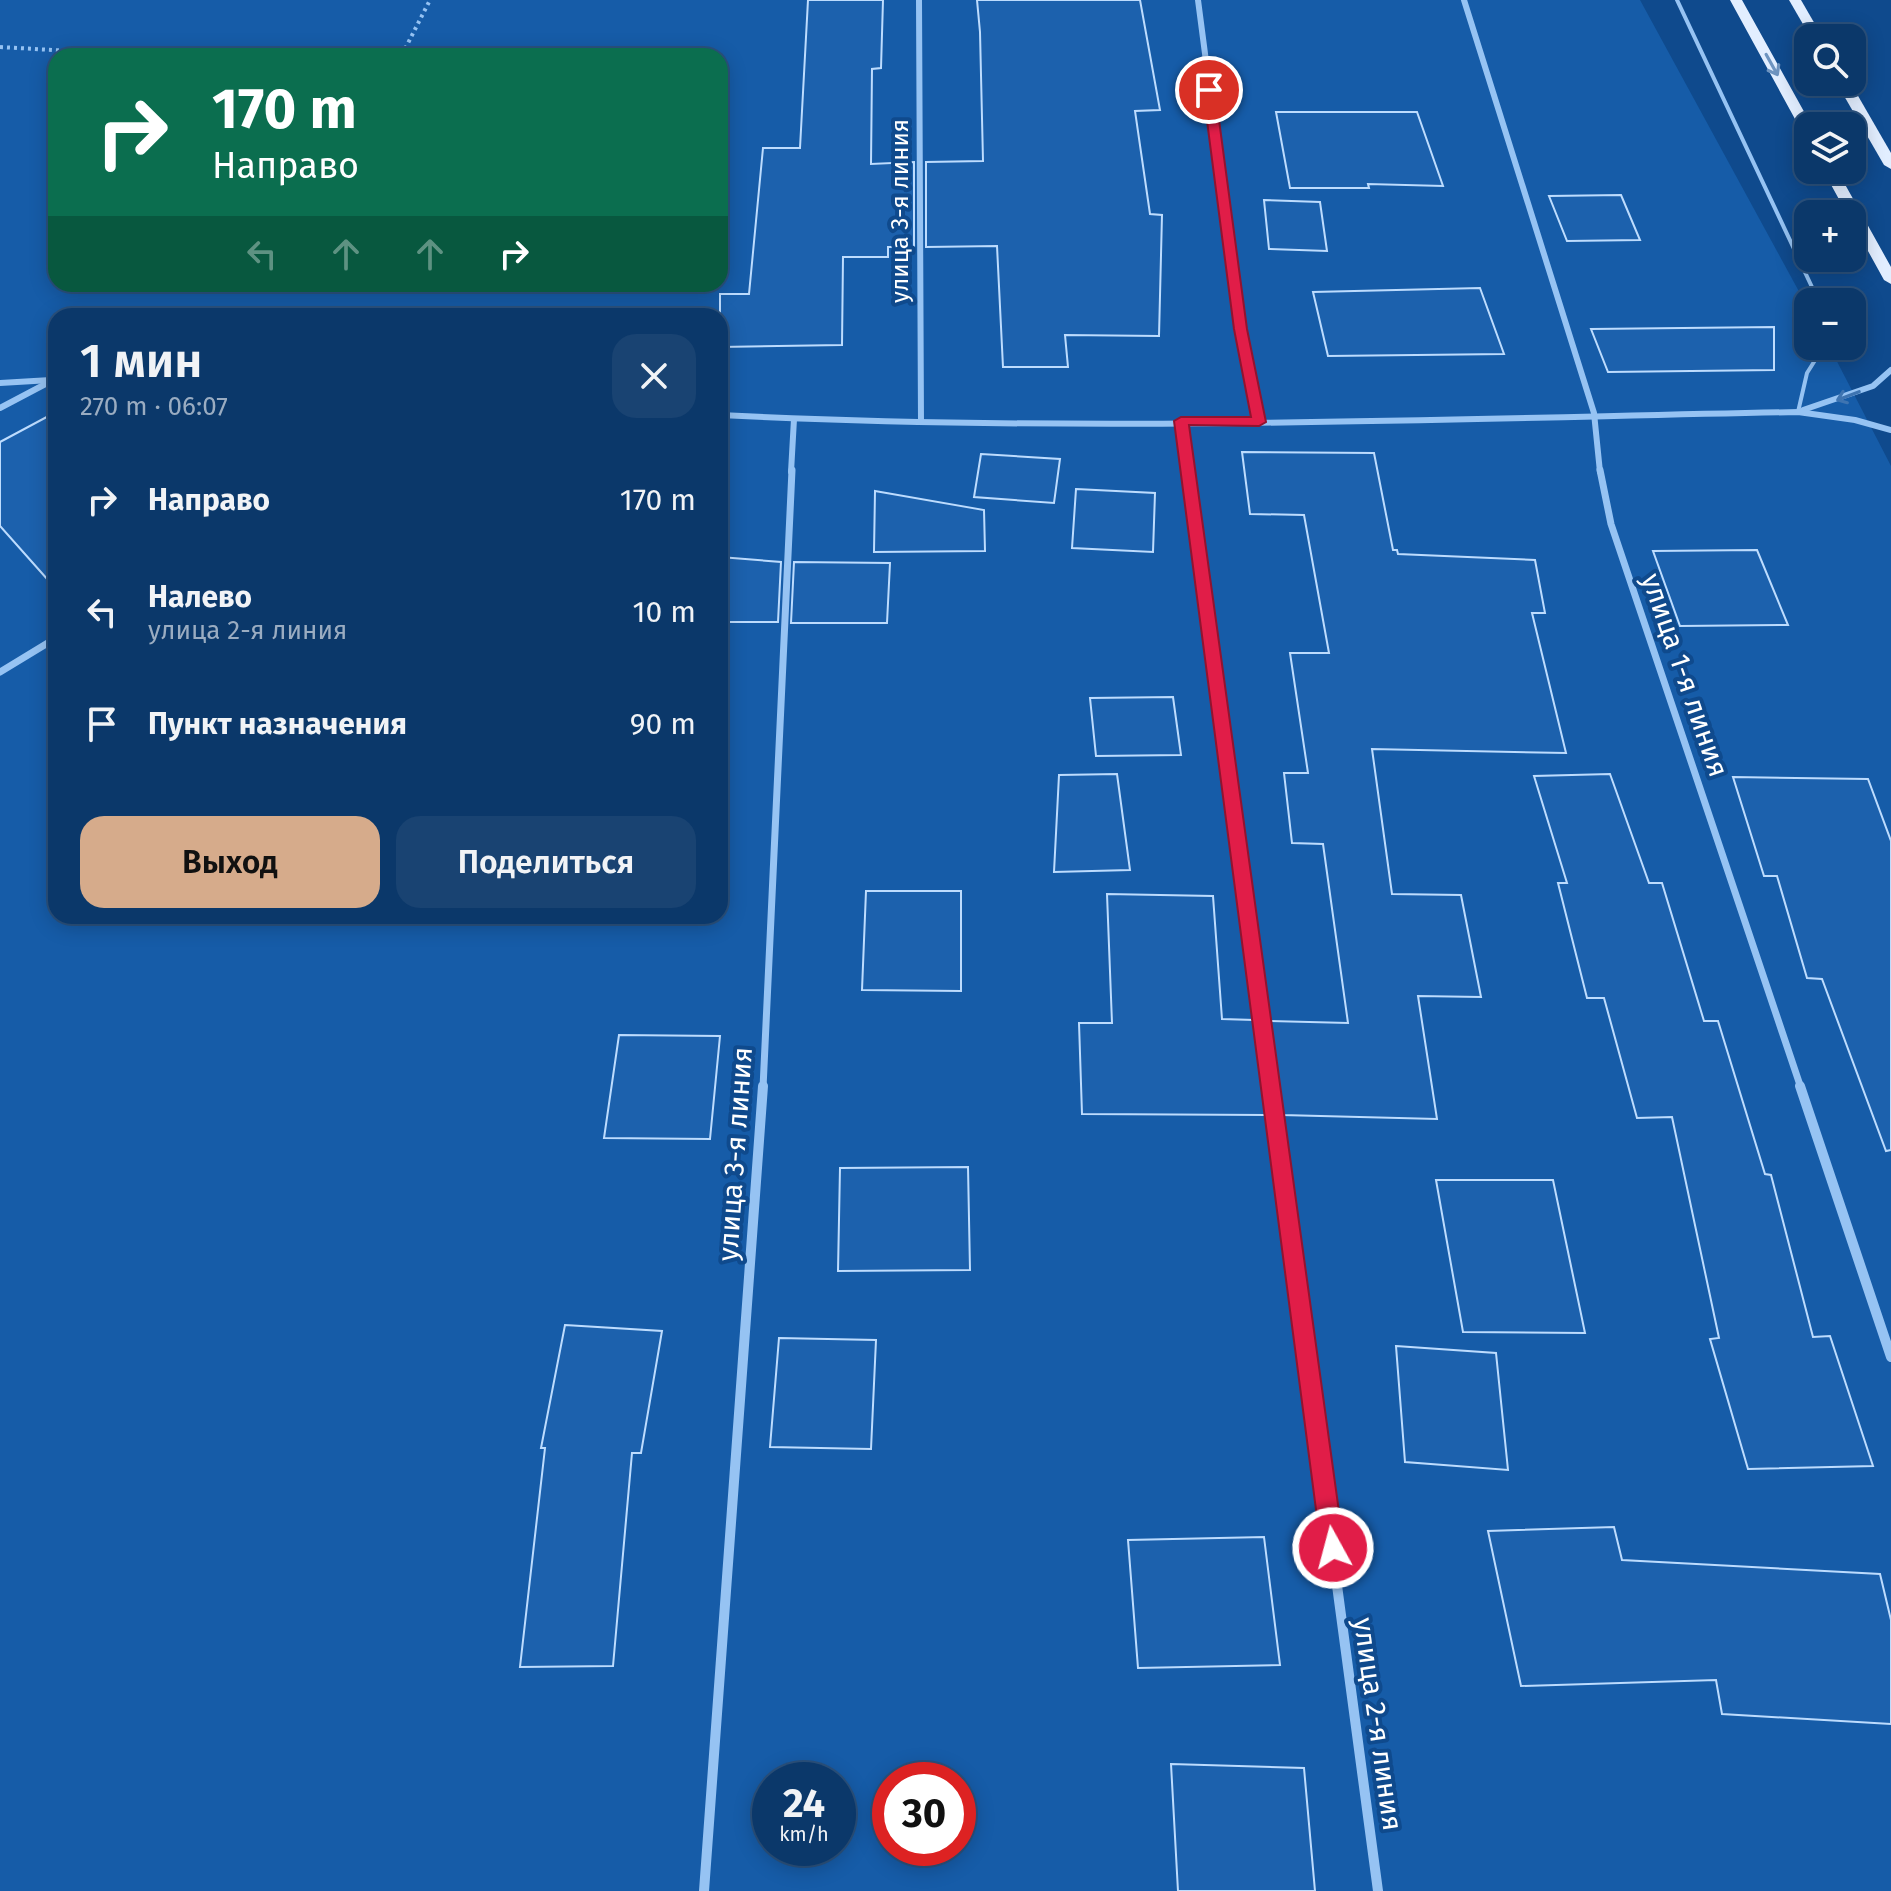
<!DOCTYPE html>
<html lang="ru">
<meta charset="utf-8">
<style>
body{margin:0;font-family:"Fira Sans",sans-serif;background:#194372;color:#f1f3f6;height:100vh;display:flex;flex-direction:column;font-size:30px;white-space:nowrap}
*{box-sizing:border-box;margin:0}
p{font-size:26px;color:#9aacc1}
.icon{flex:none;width:44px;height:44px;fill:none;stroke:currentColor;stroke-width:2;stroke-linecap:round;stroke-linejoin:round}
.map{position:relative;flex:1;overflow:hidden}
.panel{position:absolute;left:48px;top:308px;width:680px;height:616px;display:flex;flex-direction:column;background:#0b386a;border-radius:24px;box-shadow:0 4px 20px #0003,0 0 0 2px #2b527e}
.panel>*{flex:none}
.guide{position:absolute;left:48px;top:48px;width:680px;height:244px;border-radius:24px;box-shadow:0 4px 20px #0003,0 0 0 2px #2b527e;background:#0b6e4f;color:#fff;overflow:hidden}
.buttons{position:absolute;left:1794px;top:24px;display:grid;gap:16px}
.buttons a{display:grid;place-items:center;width:72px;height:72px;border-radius:16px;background:#0b386a;box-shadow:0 4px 20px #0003,0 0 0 2px #2b527e;font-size:40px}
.speed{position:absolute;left:752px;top:1762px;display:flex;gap:16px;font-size:40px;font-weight:700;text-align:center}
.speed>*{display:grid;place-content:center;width:104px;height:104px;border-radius:50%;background:#0b386a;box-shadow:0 4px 20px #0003,0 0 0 2px #2b527e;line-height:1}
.speed small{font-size:20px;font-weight:400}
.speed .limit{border:12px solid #d22;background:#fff;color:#111}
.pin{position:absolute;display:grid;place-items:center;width:68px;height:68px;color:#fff;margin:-34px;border:4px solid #fff;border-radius:50%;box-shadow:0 2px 8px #0007}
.me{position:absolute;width:88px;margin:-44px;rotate:353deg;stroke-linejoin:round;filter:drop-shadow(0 0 6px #0008)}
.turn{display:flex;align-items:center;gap:28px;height:168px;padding:0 32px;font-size:36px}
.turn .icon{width:104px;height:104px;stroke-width:2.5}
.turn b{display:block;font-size:56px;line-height:68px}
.lanes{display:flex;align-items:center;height:76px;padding:0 32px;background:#0003;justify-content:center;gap:40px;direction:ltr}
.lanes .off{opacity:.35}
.round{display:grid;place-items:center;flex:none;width:84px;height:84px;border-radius:24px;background:#194372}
.headline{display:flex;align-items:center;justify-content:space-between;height:136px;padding:0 32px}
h1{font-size:48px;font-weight:600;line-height:60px}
.primary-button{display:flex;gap:16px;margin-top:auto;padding:16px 32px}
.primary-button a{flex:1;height:92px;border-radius:24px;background:#d6ab8b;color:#111;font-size:32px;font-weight:600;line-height:92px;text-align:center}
.primary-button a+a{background:#194372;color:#f1f3f6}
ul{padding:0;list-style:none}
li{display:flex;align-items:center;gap:24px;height:112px;padding:0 32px}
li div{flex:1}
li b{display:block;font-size:30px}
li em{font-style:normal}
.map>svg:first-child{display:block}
.green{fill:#165ca8;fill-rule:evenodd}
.building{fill:#1c61ad;stroke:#bddcfe;stroke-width:2}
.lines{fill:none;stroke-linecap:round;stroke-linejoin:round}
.path{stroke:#96c3f3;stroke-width:4;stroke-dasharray:3 4;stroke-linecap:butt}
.service{stroke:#96c3f3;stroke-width:4}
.minor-far2{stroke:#96c3f3;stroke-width:6}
.minor-far1{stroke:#96c3f3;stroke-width:7}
.minor{stroke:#96c3f3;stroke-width:10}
.primary{fill:#e2eeff;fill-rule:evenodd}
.oneway{stroke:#6e94c0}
.oneway2{stroke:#3e74b1}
.route{fill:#e11d48;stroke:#92132f;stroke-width:2}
.labels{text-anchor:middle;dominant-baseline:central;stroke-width:8;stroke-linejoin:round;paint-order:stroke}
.far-street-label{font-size:24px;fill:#fff;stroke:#0f4a8d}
.street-label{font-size:28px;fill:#fff;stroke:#0f4a8d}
</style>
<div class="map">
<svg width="1891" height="1891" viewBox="0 0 1891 1891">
<rect width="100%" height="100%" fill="#0f4a8d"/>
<path class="green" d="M0 0H1640L1808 308V346H1829L1891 466V1891H0ZM56 56H720V284H56ZM56 316H720V916H56ZM770 1780H838V1848H770ZM890 1780H958V1848H890Z"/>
<g class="building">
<path d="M808 0H883L881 68 872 69 871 164 914 162V247H888V257H843L842 345 720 347V294H749L763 148H800Z"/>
<path d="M977 0H1140L1160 110 1135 111 1150 214 1162 215 1159 336 1065 335 1068 367H1003L997 246 926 247V162L983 161 980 32Z"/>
<path d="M1276 112H1417L1443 186 1368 184 1369 188H1290Z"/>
<path d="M1621 195 1640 240 1567 241 1549 196Z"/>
<path d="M1264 200 1320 202 1327 251 1269 249Z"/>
<path d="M1480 288 1504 354 1328 356 1313 292Z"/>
<path d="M1774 327V370L1608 372 1591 329Z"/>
<path d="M56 412V589L0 526V442Z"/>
<path d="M1242 452 1374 453 1393 550H1397L1398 554 1535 560 1545 613H1532L1566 753 1372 749 1392 894 1461 895 1481 997 1418 996 1437 1119 1282 1115 1268 1021 1348 1023 1323 844 1292 843 1284 773H1308L1290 653H1329L1304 515 1250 514Z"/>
<path d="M981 454 1060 459 1054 503 974 497Z"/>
<path d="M1076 489 1155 493 1153 552 1072 548Z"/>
<path d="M875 491 984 510 985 551 874 552Z"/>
<path d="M1757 550 1788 625 1680 626 1653 551Z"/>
<path d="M720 557 781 562 778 622H720Z"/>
<path d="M794 562 890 563 887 623H791Z"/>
<path d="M1173 697 1181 755 1096 756 1090 698Z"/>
<path d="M1117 774 1130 870 1054 872 1059 775Z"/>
<path d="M1610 774 1649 883H1662L1704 1021H1718L1765 1174 1771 1175 1813 1337 1830 1336 1873 1466 1748 1469 1710 1339 1719 1338 1672 1117 1637 1118 1604 998H1587L1558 883H1567L1534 776Z"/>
<path d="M1733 777 1868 779 1891 841V1150L1886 1151 1822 979 1807 978 1777 876H1764Z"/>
<path d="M866 891H961V991L862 990Z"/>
<path d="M1107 894 1213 896 1222 1019 1254 1020 1266 1115 1082 1114 1079 1023H1112Z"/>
<path d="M619 1035 720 1036 710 1139 604 1138Z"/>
<path d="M968 1167 970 1270 838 1271 840 1168Z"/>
<path d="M1436 1180H1553L1585 1333 1463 1332Z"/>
<path d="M565 1325 662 1331 641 1453H632L613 1666 520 1667 545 1448H541Z"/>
<path d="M779 1338 876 1340 871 1449 770 1447Z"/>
<path d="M1396 1346 1496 1353 1508 1470 1405 1462Z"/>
<path d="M1614 1527 1622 1560 1880 1574 1891 1620V1724L1722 1714 1716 1680 1521 1686 1488 1531Z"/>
<path d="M1264 1537 1280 1665 1138 1668 1128 1540Z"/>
<path d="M1171 1764 1304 1768 1315 1891H1178Z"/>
</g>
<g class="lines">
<g class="path">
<path d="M0 47 158 56"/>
<path d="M365 56 404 51 430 0"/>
</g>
<g class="service">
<path d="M1677 0 1819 302"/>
<path d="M1798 412 1807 373 1824 346"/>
</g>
<g class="minor-far2">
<path d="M919 0 921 422"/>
<path d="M1198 0 1241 329 1259 422"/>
<path d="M1464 0 1594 413 1600 472"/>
<path d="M0 383 51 380"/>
<path d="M0 408 55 379"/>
<path d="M1803 410 1873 386 1891 370"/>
<path d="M720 415C1079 433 1439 419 1798 412L1855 420 1891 430"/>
<path d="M1181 421 1188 472"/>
<path d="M791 472 794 419"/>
</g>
<g class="minor-far1">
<path d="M1188 470 1270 1088"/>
<path d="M1600 470 1611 524 1801 1088"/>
<path d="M0 672 56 638"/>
<path d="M763 1088 792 470"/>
</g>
<g class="minor">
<path d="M1270 1086 1378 1891"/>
<path d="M1800 1086 1891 1357"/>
<path d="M704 1891 763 1086"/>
</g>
<g class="primary">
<path d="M1730 0H1742L1812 126H1808V134L1801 130Z"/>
<path d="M1789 0H1801L1823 38H1811Z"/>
<path d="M1836 82H1850L1891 153V169L1884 165Z"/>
<path d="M1823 170H1837L1891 267V284L1884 280 1852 222V214H1847Z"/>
</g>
</g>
<defs><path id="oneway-shaft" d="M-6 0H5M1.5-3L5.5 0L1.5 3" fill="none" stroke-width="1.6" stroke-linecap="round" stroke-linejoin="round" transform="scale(2)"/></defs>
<use class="oneway" href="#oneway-shaft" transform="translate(1772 65) rotate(61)"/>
<use class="oneway2" href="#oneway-shaft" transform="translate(1848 396) rotate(159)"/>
<path class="route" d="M1209 86 1215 90 1247 329 1266 422 1259 426 1189 425 1344 1548 1341 1556 1333 1559 1325 1556 1321 1548 1174 421 1181 417H1251L1234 329 1203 90Z"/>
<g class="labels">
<g class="far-street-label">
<text transform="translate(900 211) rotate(-90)">улица 3-я линия</text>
</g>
<g class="street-label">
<text transform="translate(1685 675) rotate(71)">улица 1-я линия</text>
<text transform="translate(735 1154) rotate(-86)">улица 3-я линия</text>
<text transform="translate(1378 1724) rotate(82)">улица 2-я линия</text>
</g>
</g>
</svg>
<div class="buttons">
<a><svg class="icon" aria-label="search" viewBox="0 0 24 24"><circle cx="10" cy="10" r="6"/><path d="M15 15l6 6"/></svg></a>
<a><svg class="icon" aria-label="layers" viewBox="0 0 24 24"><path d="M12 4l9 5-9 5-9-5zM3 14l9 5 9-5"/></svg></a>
<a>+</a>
<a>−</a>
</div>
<div class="speed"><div>24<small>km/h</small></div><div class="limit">30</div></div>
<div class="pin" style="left:1209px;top:90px;background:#d93025"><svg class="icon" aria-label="arrive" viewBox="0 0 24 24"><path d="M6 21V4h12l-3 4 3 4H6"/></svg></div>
<svg class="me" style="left:1333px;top:1548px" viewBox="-20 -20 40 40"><circle r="17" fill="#e11d48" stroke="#fff" stroke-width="3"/><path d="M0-11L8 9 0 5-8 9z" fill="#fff"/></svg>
<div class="guide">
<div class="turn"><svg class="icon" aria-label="right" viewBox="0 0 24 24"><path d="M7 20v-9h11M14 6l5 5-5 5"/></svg><div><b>170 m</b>Направо</div></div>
<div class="lanes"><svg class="icon off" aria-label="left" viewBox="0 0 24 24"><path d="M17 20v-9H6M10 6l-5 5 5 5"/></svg><svg class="icon off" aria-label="ahead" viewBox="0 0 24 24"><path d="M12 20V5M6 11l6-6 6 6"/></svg><svg class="icon off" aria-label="ahead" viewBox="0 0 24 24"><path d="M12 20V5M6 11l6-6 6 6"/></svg><svg class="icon" aria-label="right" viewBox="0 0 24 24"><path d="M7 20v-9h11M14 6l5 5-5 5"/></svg></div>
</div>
<section class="panel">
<div class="headline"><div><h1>1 мин</h1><p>270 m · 06:07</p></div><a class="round"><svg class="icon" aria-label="close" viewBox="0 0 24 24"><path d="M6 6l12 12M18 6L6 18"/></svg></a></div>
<ul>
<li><svg class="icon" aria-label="right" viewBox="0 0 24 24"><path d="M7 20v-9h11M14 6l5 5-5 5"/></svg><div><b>Направо</b></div><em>170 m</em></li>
<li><svg class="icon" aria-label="left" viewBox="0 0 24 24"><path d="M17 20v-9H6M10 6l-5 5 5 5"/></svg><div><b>Налево</b><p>улица 2-я линия</p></div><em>10 m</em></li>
<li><svg class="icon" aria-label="arrive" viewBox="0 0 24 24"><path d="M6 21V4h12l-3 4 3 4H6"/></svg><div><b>Пункт назначения</b></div><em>90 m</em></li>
</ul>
<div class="primary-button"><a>Выход</a><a>Поделиться</a></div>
</section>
</div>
